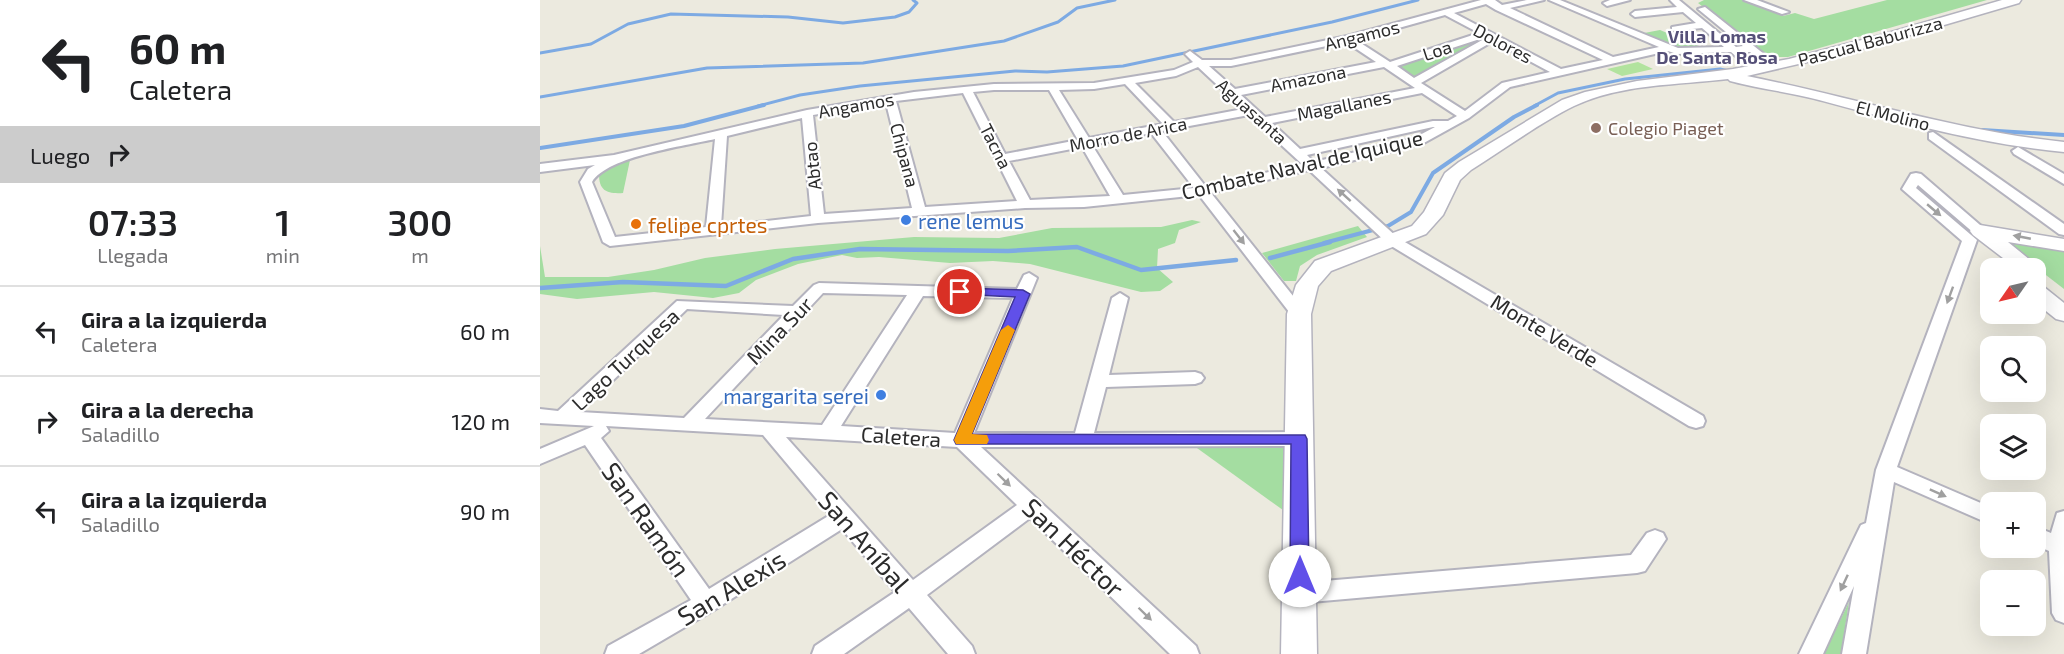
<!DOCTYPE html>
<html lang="es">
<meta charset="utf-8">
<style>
body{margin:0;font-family:"Exo 2",sans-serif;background:#f2f2f2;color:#202124;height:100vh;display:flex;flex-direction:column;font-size:22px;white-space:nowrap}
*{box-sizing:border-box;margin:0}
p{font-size:20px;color:#757577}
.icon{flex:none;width:33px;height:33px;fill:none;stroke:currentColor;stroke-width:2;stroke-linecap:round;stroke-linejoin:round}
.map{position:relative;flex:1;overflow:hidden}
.sheet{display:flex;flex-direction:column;background:#fff;width:540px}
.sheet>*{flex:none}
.guide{background:#fff;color:#202124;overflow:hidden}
.needle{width:39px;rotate:236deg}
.tools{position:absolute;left:1440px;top:258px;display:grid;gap:12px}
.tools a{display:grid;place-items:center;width:66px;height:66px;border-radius:12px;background:#fff;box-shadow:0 6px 24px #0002;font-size:30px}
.pin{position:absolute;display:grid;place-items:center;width:51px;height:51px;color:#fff;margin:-26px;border:3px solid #fff;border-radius:50%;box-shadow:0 2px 6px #0007}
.me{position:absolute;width:66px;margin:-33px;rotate:0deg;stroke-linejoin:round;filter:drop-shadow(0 0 4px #0008)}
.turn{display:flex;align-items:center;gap:21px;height:126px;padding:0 30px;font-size:27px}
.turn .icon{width:78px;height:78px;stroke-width:2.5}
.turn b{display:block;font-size:42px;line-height:51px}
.then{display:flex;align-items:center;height:57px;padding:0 30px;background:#0003;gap:12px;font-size:22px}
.eta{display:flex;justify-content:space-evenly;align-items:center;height:102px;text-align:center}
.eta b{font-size:36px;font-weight:600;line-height:42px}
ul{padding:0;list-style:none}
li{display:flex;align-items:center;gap:18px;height:90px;padding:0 30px;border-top:2px solid #e0e0e0}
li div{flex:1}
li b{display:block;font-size:22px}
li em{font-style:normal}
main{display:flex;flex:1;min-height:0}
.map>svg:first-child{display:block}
.green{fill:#a4dda1}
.pitch{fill:#b2e39e}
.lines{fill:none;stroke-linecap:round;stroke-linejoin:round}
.stream-far2{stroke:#7daae3;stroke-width:3}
.stream-far1{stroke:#7daae3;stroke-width:4}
.stream{stroke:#7daae3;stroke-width:4.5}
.street-casing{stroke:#b4b3be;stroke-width:4}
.secondary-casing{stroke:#b4b3be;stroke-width:3}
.street{fill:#fff;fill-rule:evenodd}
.secondary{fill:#fff;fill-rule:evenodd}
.oneway{fill:#a0a0a0}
.route{fill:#6050e9;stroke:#3e3497;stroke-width:1.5}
.slow{fill:#f59e0b}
.education-dot{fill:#8d6e63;stroke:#fff;stroke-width:2}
.shop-dot{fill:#3f7fe0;stroke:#fff;stroke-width:2}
.food-dot{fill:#e8710a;stroke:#fff;stroke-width:2}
.labels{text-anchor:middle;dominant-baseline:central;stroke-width:4.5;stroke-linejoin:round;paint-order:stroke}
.far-street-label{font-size:18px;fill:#2c2c2c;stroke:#fff}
.far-neighbourhood-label{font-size:18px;font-weight:bold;fill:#555078;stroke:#fff}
.far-education-label{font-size:18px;fill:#785e54;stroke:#fff;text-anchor:start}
.street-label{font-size:21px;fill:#2c2c2c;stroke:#fff}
.shop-label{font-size:21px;fill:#366cbe;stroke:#fff;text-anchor:start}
.food-label{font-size:21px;fill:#c56008;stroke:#fff;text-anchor:start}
.near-street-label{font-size:26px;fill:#2c2c2c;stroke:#fff}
</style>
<main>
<section class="sheet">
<div class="guide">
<div class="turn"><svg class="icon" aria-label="left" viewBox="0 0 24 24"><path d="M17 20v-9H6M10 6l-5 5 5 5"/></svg><div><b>60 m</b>Caletera</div></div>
<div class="then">Luego<svg class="icon" aria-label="right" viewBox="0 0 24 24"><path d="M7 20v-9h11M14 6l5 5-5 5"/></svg></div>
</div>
<div class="eta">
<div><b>07:33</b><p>Llegada</p></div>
<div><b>1</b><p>min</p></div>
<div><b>300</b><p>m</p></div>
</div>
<ul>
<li><svg class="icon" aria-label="left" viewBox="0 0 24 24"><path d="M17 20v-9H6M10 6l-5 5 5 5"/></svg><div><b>Gira a la izquierda</b><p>Caletera</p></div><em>60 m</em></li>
<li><svg class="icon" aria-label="right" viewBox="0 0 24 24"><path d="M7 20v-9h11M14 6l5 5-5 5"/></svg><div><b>Gira a la derecha</b><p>Saladillo</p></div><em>120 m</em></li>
<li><svg class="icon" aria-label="left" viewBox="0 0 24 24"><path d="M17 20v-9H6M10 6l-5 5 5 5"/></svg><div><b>Gira a la izquierda</b><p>Saladillo</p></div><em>90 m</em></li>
</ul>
</section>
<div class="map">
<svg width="1524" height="654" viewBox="0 0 1524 654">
<rect width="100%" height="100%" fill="#eceadf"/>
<g class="green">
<path d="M1164 0H1202L1243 16 1255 13 1274 19 1347 0H1447L1248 57H1228L1158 3Z"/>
<path d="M1120 30 1163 48H1133L1099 34Z"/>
<path d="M944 37 947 39 875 77 858 66Z"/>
<path d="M90 160 83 193C67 194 59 191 59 174L74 163Z"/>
<path d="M652 220 661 222 639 230 635 243 618 249 617 268 633 282 620 291 601 292 490 264 453 261 410 263 339 257 317 258 302 255 258 264 216 280 199 293 173 298 114 292 37 299 0 294V246L5 277H68L114 270 165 258 235 249 374 237 459 238 512 228 621 227Z"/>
<path d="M818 226 827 237 777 255 760 266 756 281H744L722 253Z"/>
<path d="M1454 235 1524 250V289Z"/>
<path d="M650 443 756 445 754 518Z"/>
<path d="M1309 602 1301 654H1284Z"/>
</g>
<path class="pitch" d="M1098 62 1113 69 1082 76 1067 69Z"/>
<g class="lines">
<g class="stream-far2">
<path d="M0 53 51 44 88 24 131 14 248 17 303 23 355 17 369 12 377 3 373 0"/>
<path d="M0 97 167 68 323 63 464 41 518 22 537 8 575 0"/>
<path d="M218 106 260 95 320 86 475 71 507 72 583 66 792 22 878 0"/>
<path d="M994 106 1018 93 1085 79 1180 69 1189 71"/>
</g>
<g class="stream-far1">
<path d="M1442 130 1524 135"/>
<path d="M0 148 144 126 224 105"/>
<path d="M784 243 848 226 871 212 893 173 974 117 997 105"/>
</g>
<g class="stream">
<path d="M730 258 790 242"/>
<path d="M0 288 83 282 186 286 253 259 320 249 468 251 537 247 601 270 696 260"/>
</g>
<g class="street-casing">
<g id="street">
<path d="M941 0H955L962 5 987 0H1004L970 8 1073 57 1119 47 1009 0H1020L1138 48 1184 47 1162 28 1132 31V27L1156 23 1143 12 1095 17 1091 14 1095 11 1137 7 1130 0H1139L1196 47 1203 46 1158 9 1165 7 1239 66 1230 68 1210 52H1203L1222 68V72H1214L1191 52 1137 54 1128 51 970 87 929 118 882 144 781 168 858 238 1163 416 1165 421 1163 426 1156 428 1149 426 848 244 769 170 671 193 765 311 767 314 765 317H753L659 195 544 207 485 208 278 223 70 246 63 242 40 182 48 169 55 165 0 172V164L74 155 267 110 374 92 454 84 554 83 634 70 653 62 645 54 650 51 662 60H691L807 36ZM946 4 956 10 1063 60 1021 69 914 13ZM905 15 939 33 850 62 816 40ZM946 37 949 39H944L874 78 857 66ZM951 40 1010 72 962 83 925 111 881 83 950 43ZM806 42 836 62 695 89 669 66H691ZM658 67 703 109 634 122 595 83 636 76ZM844 67 875 88 725 117 701 95ZM585 84 623 124 549 138 519 90 554 89ZM454 90H509L538 140 465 154 433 92ZM423 93 477 201 385 207 356 101ZM882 93 917 116 908 121H893L760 149 732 123ZM346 103 372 208 284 214 273 115ZM709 115 762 164 666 187 622 131ZM262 118 271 216 181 226 187 136ZM893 127H895L874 138 774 162 767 155ZM611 133 654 188 583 195 552 145ZM175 139 166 227 75 237 52 182C68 156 145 146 175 139ZM542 147 570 196 490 200 469 161Z"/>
<path d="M1070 0H1090L1067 6 1063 3Z"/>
<path d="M1204 0H1217L1249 12 1242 14Z"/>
<path d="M1393 132 1524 224V235L1519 234 1389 139V133Z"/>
<path d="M1478 147 1524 174V184L1474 154 1472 151Z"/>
<path d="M1376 173 1381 174 1447 231 1445 234H1435L1378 185 1376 188 1437 240 1357 467 1450 507V524L1354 482 1326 654H1302L1314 586 1283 654H1259L1318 531 1321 525 1326 523 1336 470 1422 241 1362 189 1371 174Z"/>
<path d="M489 273 497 278 434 433H535L572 298 580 293 588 298 569 375 655 372 661 374 664 378 661 382 655 384 566 387 554 433 759 432 766 434 769 439 766 444 759 446 441 447 656 646 659 654H630L490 518 387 595 432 646 435 654H408L369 608 304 654H272L275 646 355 592 302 529 174 610 99 654H65L68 646 151 600 45 445 0 464V449L54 426 0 423V409L18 411 137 301 253 306 274 285 279 283 477 289 484 275ZM283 293 367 295 282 425 165 419ZM383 296 473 298 415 433 301 426ZM147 309 244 315 144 418 40 412ZM66 426 223 435 290 515 169 589 61 438 69 431ZM246 437 417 447 477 505 373 580Z"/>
<path d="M1524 511V623L1516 620 1512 613 1509 551 1496 545V527L1511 533 1517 513Z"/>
<path d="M1115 530 1123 533 1126 539 1105 571 1097 573 760 603 752 600 749 593 752 586 760 583 1091 555 1107 533Z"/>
</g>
</g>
<g class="secondary-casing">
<g id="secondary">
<path d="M1462 0H1481L1479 3 1319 50 1207 76C1313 97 1416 131 1524 142V152C1440 144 1360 122 1279 100 1249 92 1219 89 1190 81L1188 79C1138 85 1080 84 1034 106 1001 122 963 150 931 170L920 180 903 215 886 234 791 271 778 286 771 314 777 654H741L747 314 756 285 775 261 872 226 884 212 905 173 919 162 1022 100 1045 92 1097 81 1193 69 1249 59 1341 35Z"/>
<path d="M1440 225 1524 239V251L1468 242 1500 268 1496 273V268H1476L1433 235 1430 231 1433 227Z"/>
<path d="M1496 285 1504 287 1524 303V321L1516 319 1496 303Z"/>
</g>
</g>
<use href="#street" class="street"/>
<use href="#secondary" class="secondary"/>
</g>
<defs><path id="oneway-solid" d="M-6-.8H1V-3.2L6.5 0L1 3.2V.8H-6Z" transform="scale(1.5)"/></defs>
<g class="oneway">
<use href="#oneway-solid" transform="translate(804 195) rotate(-138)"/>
<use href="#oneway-solid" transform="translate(1394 210) rotate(40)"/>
<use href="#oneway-solid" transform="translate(699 237) rotate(52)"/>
<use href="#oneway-solid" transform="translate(1482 237) rotate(-169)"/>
<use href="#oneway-solid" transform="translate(1410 295) rotate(110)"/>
<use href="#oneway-solid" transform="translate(464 480) rotate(44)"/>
<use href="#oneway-solid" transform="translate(1398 493) rotate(24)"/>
<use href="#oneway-solid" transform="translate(1304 583) rotate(115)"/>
<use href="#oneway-solid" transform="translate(605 614) rotate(44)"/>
</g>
<path class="route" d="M420 288 483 290 490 294 432 434 765 435 767 439 769 576 766 581 760 584 753 581 750 576 751 444H416L414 440 475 297 416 294 414 292 416 289Z"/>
<path class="slow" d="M468 325 475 330 432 434 447 435 449 440 447 444H416L414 440 461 330Z"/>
<circle class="education-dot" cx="1056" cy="128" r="6"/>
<g class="shop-dot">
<circle cx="366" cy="220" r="6"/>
<circle cx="341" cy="395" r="6"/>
</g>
<circle class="food-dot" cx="96" cy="224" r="6"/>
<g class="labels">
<g class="far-street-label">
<text transform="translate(822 35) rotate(-14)">Angamos</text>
<text transform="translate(1330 41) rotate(-15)">Pascual Baburizza</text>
<text transform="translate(963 43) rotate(28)">Dolores</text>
<text transform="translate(897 50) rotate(-18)">Loa</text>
<text transform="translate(768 78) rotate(-11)">Amazona</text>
<text transform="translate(316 105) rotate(-10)">Angamos</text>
<text transform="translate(804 105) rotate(-11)">Magallanes</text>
<text transform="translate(712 111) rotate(42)">Aguasanta</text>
<text transform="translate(1353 115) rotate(14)">El Molino</text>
<text transform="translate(588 134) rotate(-11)">Morro de Arica</text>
<text transform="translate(456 146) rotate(63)">Tacna</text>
<text transform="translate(365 155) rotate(75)">Chipana</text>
<text transform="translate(272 166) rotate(-96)">Abtao</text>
</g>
<g class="far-neighbourhood-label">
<text x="1177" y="36">Villa Lomas<tspan x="1177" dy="21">De Santa Rosa</tspan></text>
</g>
<g class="far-education-label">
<text x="1068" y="128">Colegio Piaget</text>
</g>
<g class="street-label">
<text transform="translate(762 164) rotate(-13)">Combate Naval de Iquique</text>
<text transform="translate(239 330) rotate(-46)">Mina Sur</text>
<text transform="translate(1005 330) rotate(31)">Monte Verde</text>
<text transform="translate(85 359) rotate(-43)">Lago Turquesa</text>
<text transform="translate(361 436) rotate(4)">Caletera</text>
</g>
<g class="shop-label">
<text x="378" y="220">rene lemus</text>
<text x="329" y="395" text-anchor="end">margarita serei</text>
</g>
<g class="food-label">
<text x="108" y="224">felipe cprtes</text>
</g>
<g class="near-street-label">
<text transform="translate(107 519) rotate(55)">San Ramón</text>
<text transform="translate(325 541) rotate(49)">San Aníbal</text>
<text transform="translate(534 547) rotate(44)">San Héctor</text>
<text transform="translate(191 587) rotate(-31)">San Alexis</text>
</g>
</g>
</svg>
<div class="tools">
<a><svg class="needle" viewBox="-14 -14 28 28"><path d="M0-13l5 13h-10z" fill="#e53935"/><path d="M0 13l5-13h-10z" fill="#757577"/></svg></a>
<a><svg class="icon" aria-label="search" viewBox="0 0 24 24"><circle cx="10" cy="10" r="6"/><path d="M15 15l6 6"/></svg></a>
<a><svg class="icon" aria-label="layers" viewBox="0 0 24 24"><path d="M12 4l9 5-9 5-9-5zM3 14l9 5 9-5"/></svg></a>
<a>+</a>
<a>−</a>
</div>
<div class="pin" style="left:420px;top:292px;background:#d93025"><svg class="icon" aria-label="arrive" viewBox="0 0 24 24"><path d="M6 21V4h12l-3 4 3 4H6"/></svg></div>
<svg class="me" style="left:760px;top:576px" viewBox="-20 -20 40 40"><circle r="19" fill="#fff"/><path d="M0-13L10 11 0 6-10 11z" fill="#6050e9"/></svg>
</div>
</main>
